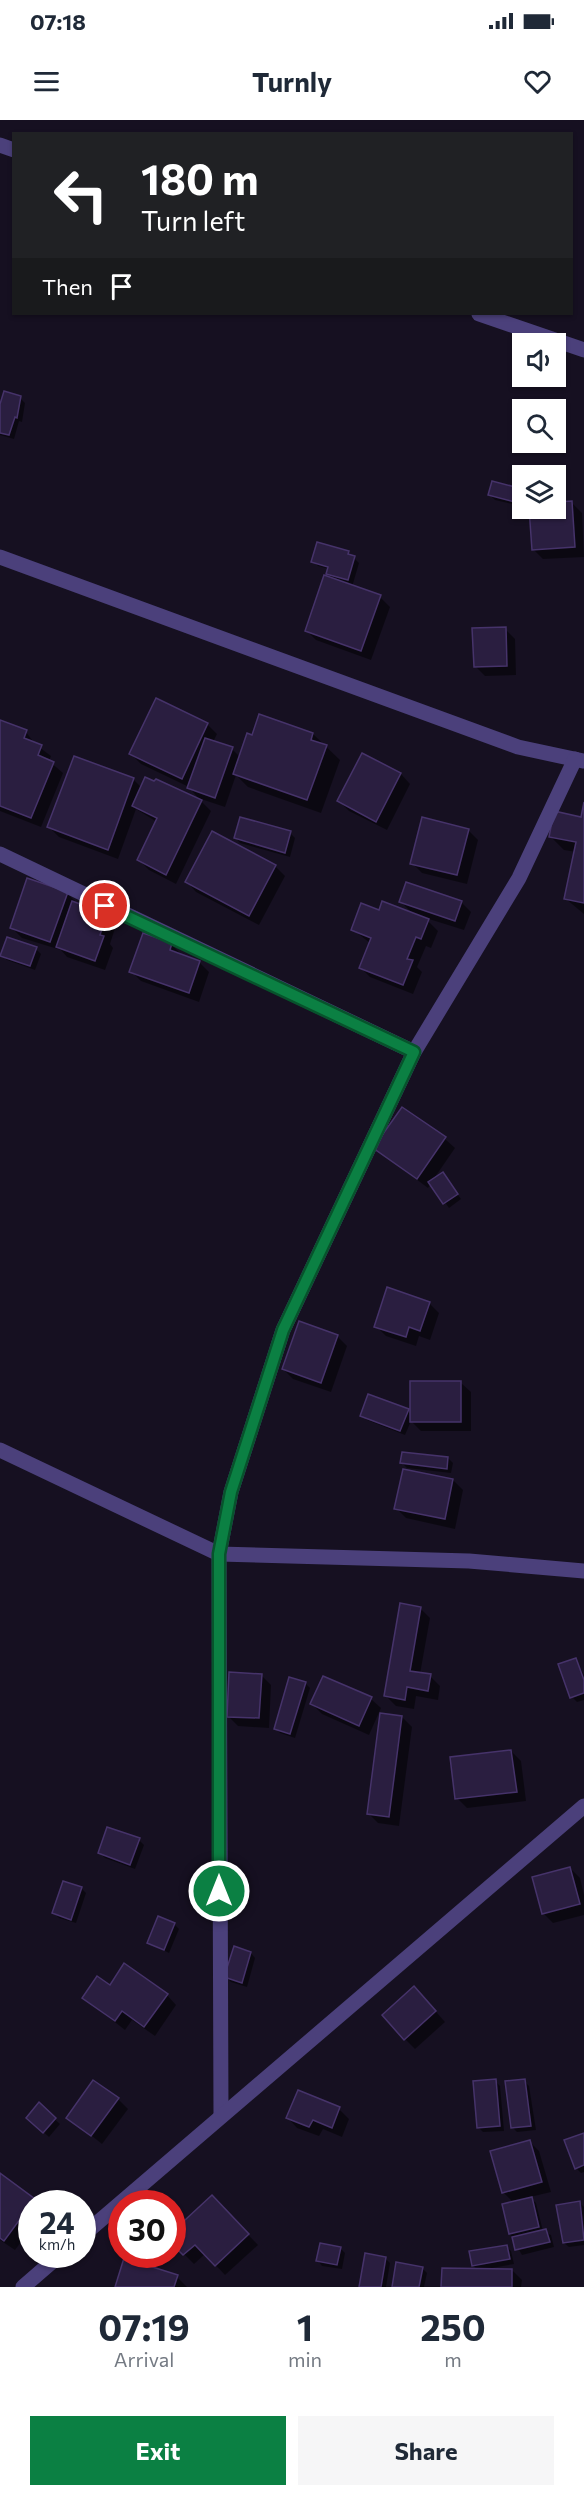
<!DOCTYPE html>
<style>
body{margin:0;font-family:Commissioner,sans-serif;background:#f6f6f7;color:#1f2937;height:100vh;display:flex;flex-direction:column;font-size:22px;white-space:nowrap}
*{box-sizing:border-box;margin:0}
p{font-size:20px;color:#747a83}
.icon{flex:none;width:33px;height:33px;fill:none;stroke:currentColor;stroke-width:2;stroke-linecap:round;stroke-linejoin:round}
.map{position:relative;height:2167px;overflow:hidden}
.drawer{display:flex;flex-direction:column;background:#fff;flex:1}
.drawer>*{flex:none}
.banner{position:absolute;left:12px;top:12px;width:561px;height:183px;border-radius:0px;box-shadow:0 2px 4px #0004;background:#202124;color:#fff;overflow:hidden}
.tools{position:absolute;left:512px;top:213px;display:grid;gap:12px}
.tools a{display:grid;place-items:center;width:54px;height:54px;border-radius:0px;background:#fff;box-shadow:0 2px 4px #0004;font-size:30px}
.speed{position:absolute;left:18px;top:2070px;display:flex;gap:12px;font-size:30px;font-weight:700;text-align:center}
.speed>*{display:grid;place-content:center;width:78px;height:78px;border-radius:50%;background:#fff;box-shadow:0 2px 4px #0004;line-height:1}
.speed small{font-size:15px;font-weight:400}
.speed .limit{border:9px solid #d22;background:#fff;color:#111}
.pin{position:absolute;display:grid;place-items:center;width:51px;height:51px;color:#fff;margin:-26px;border:3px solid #fff;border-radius:50%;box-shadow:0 2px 6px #0007}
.me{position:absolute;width:66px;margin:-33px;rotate:0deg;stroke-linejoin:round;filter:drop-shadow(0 0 4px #0008)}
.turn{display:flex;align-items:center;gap:21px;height:126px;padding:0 30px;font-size:27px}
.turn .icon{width:78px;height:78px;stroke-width:2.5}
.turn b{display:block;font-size:42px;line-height:51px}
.then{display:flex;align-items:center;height:57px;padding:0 30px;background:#0003;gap:12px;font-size:22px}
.eta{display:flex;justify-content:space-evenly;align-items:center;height:102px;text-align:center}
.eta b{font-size:36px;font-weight:700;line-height:42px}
.action{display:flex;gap:12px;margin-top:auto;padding:12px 30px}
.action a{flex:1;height:69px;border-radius:0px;background:#0b8043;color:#fff;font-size:24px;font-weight:700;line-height:69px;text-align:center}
.action a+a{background:#f6f6f7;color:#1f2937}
.status{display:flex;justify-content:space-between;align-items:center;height:42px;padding:0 30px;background:#fff;direction:ltr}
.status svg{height:16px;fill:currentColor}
header{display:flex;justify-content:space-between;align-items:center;height:78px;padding:0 30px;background:#fff;font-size:27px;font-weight:700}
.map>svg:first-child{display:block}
.shadow{fill:#0007}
.building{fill:#2a1e40;stroke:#46336a;stroke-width:1.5}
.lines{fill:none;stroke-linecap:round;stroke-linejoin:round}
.minor{stroke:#4b407b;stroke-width:15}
.route-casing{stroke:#07532c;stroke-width:15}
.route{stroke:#0b8043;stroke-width:10}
</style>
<div class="status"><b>07:18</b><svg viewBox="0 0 49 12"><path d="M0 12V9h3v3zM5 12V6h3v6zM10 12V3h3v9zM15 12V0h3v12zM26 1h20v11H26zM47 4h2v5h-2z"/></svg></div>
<header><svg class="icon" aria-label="menu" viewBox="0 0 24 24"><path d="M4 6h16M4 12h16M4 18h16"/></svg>Turnly<svg class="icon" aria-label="heart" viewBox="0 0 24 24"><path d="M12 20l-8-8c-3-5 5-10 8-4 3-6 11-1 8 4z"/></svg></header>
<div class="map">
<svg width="584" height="2167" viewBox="0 0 584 2167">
<rect width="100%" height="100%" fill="#161021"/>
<g class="shadow">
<path d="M20 278 25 283 22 302 19 301 14 319 0 315V289Z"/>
<path d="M518 369 522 373 520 386 495 380 490 375Z"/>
<path d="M572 383 582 393 584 437 543 439 533 429 555 388V384Z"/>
<path d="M348 432 359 443 352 467 380 477 390 487 371 540 316 520 306 510 334 460 327 454 329 449 318 446 313 441Z"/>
<path d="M505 509 515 519 516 555 485 556 475 546Z"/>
<path d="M207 604 217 614 213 622 232 629 240 637 253 617 313 614 340 640 321 693 248 667 236 655 225 687 198 678 189 667 141 644 131 634Z"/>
<path d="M0 605 26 612 35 624 51 636 49 641 63 653 41 707 0 691Z"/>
<path d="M363 635 401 654 410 664 387 710 349 691 339 681Z"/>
<path d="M133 659 142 668 201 681 211 691 176 764 149 750 139 740 157 702 136 689 118 739 59 717 49 707Z"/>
<path d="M584 690V794L566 779 576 732 564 730 550 716 583 698Z"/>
<path d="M468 710 478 720 467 764 422 753 412 743Z"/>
<path d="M212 713 275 746 285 756 259 805 196 772 187 762Z"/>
<path d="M290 713 295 718 290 737 240 723 236 718Z"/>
<path d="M67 773 77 783 106 795 116 805 110 824 113 828 105 850 67 837 61 830 22 818 12 808Z"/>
<path d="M400 781 461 782 471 792 464 810 413 794Z"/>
<path d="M380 792 428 801 438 811 431 828 426 826 417 847 422 852 413 874 370 857 360 847 370 823 352 809Z"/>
<path d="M143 815 172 825 182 835 199 842 209 852 199 882 141 861 131 851Z"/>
<path d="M36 829 41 834 35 850 7 840 2 835Z"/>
<path d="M445 1019 455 1028 433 1060 443 1054 461 1079 449 1088 431 1063 428 1068 375 1028Z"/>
<path d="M429 1183 439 1193 430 1220 419 1216 416 1226 386 1216 376 1206Z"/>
<path d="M337 1216 347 1226 331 1272 293 1259 283 1249Z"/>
<path d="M461 1263 471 1272V1311H421L411 1301 405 1315 367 1300 362 1295 408 1290 411 1294Z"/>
<path d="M448 1338 453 1343 451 1353 407 1348 402 1343Z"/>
<path d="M453 1360 463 1370 455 1409 406 1398 396 1388Z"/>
<path d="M420 1488 430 1498 420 1554 430 1556 440 1566 438 1580 416 1576 414 1589 396 1586 386 1576Z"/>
<path d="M576 1540 584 1555V1580L577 1582 572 1577Z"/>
<path d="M261 1555 271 1565 269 1608 238 1606 228 1596Z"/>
<path d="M305 1563 310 1568 295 1618 280 1613 276 1609Z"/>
<path d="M371 1579 381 1588 369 1615 322 1594 312 1584Z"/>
<path d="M402 1597 412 1607 399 1706 378 1703 368 1693Z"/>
<path d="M511 1631 521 1641 526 1681 467 1688 457 1678Z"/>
<path d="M139 1720 144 1725 135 1749 105 1738 100 1733Z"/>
<path d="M570 1748 580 1758 584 1775V1795L553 1803 543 1793Z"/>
<path d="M81 1768 86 1773 76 1803 59 1798 54 1793Z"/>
<path d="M174 1804 179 1809 169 1833 149 1823Z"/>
<path d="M251 1833 255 1838 247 1867 231 1862 226 1857Z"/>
<path d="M110 1867 167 1875 176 1885 155 1916 132 1900 125 1910 84 1878Z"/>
<path d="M424 1878 445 1902 415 1929 405 1919Z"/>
<path d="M495 1961 500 1966 504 2011 483 2012 479 2008Z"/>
<path d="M524 1961 529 1966 536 2010 517 2012 512 2007Z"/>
<path d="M299 1972 339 1989 349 1999 342 2017 323 2009 319 2016 297 2008 288 1998Z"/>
<path d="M118 1979 128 1989 102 2024 68 1997Z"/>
<path d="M39 1985 60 2004 49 2017 32 2002Z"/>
<path d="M584 2015V2052L581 2053 576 2048Z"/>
<path d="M529 2021 539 2031 551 2072 530 2077 536 2083 543 2111 551 2115 554 2127 522 2135 510 2114 514 2083 503 2072Z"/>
<path d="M0 2055 37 2084H32V2107L15 2130 0 2120Z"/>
<path d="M580 2083 584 2087V2125L569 2127 564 2123Z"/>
<path d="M222 2087 258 2125 225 2155 205 2134 194 2144 172 2122Z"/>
<path d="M506 2126 511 2131 514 2144 487 2149 512 2150 522 2160 521 2167H443L478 2150 473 2146Z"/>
<path d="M340 2128 345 2133 342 2149 322 2146 318 2141Z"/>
<path d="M385 2138 390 2143 386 2167H361Z"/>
<path d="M422 2148 427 2153 424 2167H393Z"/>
<path d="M177 2157 187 2167H117Z"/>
</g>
<g class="building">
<path d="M4 271 21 276 17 298 15 297 9 315 0 313V284Z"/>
<path d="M492 361 519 368 515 382 488 375Z"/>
<path d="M572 381 575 427 532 430 529 388H555V382Z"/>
<path d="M317 422 349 431 348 434 355 436 348 460 326 454 328 447 311 442Z"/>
<path d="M324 455 381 475 361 531 305 511Z"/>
<path d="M506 507 507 546 474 547 472 508Z"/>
<path d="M156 578 208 603 182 659 129 634Z"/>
<path d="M259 594 313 613 311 620 327 625 307 680 233 654 247 613 252 615Z"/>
<path d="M0 600 27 610 24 618 42 625 38 635 54 642 31 698 0 686Z"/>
<path d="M205 618 233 627 215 678 187 668Z"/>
<path d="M362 633 401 653 376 702 337 681Z"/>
<path d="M74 636 134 658 108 730 47 707Z"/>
<path d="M145 657 154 661 156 659 202 680 166 755 137 740 157 698 132 686Z"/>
<path d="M584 682V783L564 779 576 722 549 717 554 691 581 697Z"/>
<path d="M240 697 291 711 285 733 234 718Z"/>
<path d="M422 697 469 709 457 755 410 744Z"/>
<path d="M212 711 276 745 249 796 185 762Z"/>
<path d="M27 758 68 772 50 822 10 808Z"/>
<path d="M406 762 462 781 455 801 399 782Z"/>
<path d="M72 781 107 794 100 815 104 816 95 841 56 827Z"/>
<path d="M382 781 429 799 421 819 416 817 407 839 413 840 403 865 359 848 371 818 351 810 361 783 379 790Z"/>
<path d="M143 813 172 823 170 830 200 841 189 873 129 852Z"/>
<path d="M7 817 37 827 30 846 0 836Z"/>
<path d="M402 987 446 1017 417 1059 373 1028Z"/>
<path d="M443 1052 458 1074 443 1084 428 1062Z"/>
<path d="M387 1167 430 1182 420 1211 409 1207 406 1217 374 1207Z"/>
<path d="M299 1201 338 1215 321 1263 282 1249Z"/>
<rect x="410" y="1261" width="51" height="41"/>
<path d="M368 1274 409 1289 400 1311 360 1296Z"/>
<path d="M402 1332 448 1337 447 1349 400 1343Z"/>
<path d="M403 1349 453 1359 445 1399 394 1389Z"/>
<path d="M400 1483 421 1487 410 1551 431 1554 428 1571 407 1567 405 1580 384 1576Z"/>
<path d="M576 1538 584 1560V1573L570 1578 558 1544Z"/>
<path d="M229 1552 262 1554 259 1598 227 1597Z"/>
<path d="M323 1556 372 1577 359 1606 310 1584Z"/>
<path d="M289 1557 306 1562 290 1614 274 1609Z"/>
<path d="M380 1593 402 1596 389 1697 367 1694Z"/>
<path d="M511 1630 517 1672 455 1679 450 1637Z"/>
<path d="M107 1707 140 1718 130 1745 98 1733Z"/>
<path d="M570 1747 580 1784 542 1794 532 1757Z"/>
<path d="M63 1761 82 1767 71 1800 52 1793Z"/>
<path d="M158 1796 175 1803 164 1830 147 1823Z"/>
<path d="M234 1826 251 1832 242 1863 224 1857Z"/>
<path d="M124 1843 168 1874 144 1907 122 1891 115 1901 82 1878 97 1856 110 1865Z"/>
<path d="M414 1866 436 1891 404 1920 382 1895Z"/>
<path d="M496 1959 500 2006 477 2008 473 1961Z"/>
<path d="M525 1959 531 2006 511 2008 505 1961Z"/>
<path d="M93 1960 119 1978 91 2016 66 1998Z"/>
<path d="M298 1970 340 1987 332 2008 313 2000 309 2007 286 1998Z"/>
<path d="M39 1982 56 1998 43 2013 26 1998Z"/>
<path d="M584 2013V2045L575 2049 564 2020Z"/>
<path d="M530 2020 542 2062 502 2073 490 2031Z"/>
<path d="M0 2053 35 2079 4 2121 0 2118Z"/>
<path d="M212 2075 249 2114 215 2146 195 2125 183 2135 172 2124V2112Z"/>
<path d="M532 2077 539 2107 509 2114 502 2084Z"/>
<path d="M580 2081 584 2120 563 2123 556 2085Z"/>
<path d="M546 2109 550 2122 515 2130 512 2117Z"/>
<path d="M320 2123 341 2127 337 2145 316 2141Z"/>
<path d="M507 2125 510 2139 472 2146 469 2131Z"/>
<path d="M365 2133 386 2137 381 2167H359Z"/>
<path d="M124 2138 178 2155 174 2167H115Z"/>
<path d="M396 2142 423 2147 419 2167H392Z"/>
<path d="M442 2148 512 2149V2167H441Z"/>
</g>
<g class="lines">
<g class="minor">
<path d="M0 25 14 30"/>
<path d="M479 194 584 230"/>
<path d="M0 437 518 627 583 641"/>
<path d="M0 734 414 932"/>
<path d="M0 1330 219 1434 469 1441 584 1451"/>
<path d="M221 1996 219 1434 231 1372 283 1210 414 932 519 758 575 639"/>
<path d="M82 2116 584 1686"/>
<path d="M23 2167 61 2134"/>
</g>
</g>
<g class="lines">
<g class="route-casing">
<path id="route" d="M105 786 414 932 283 1210 231 1372 219 1434V1771"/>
</g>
<use href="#route" class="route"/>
</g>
</svg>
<div class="tools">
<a><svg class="icon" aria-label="sound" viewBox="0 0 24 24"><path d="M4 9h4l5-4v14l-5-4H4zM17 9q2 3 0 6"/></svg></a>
<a><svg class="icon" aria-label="search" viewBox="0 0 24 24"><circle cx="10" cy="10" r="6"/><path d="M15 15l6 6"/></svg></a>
<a><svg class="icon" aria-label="layers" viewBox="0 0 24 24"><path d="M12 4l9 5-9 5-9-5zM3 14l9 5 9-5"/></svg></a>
</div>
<div class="speed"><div>24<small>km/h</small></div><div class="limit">30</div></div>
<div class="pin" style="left:105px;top:786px;background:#d93025"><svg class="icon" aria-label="arrive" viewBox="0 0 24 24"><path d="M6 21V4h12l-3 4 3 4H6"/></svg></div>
<svg class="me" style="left:219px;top:1771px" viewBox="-20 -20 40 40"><circle r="17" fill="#0b8043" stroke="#fff" stroke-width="3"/><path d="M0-11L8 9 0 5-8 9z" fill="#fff"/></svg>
<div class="banner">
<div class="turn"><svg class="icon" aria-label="left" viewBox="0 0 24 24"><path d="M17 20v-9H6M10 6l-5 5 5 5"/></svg><div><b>180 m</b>Turn left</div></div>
<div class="then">Then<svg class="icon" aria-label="arrive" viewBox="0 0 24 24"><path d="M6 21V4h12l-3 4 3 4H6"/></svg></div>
</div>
</div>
<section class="drawer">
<div class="eta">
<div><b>07:19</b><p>Arrival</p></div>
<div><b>1</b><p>min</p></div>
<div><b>250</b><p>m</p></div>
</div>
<div class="action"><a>Exit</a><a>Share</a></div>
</section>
